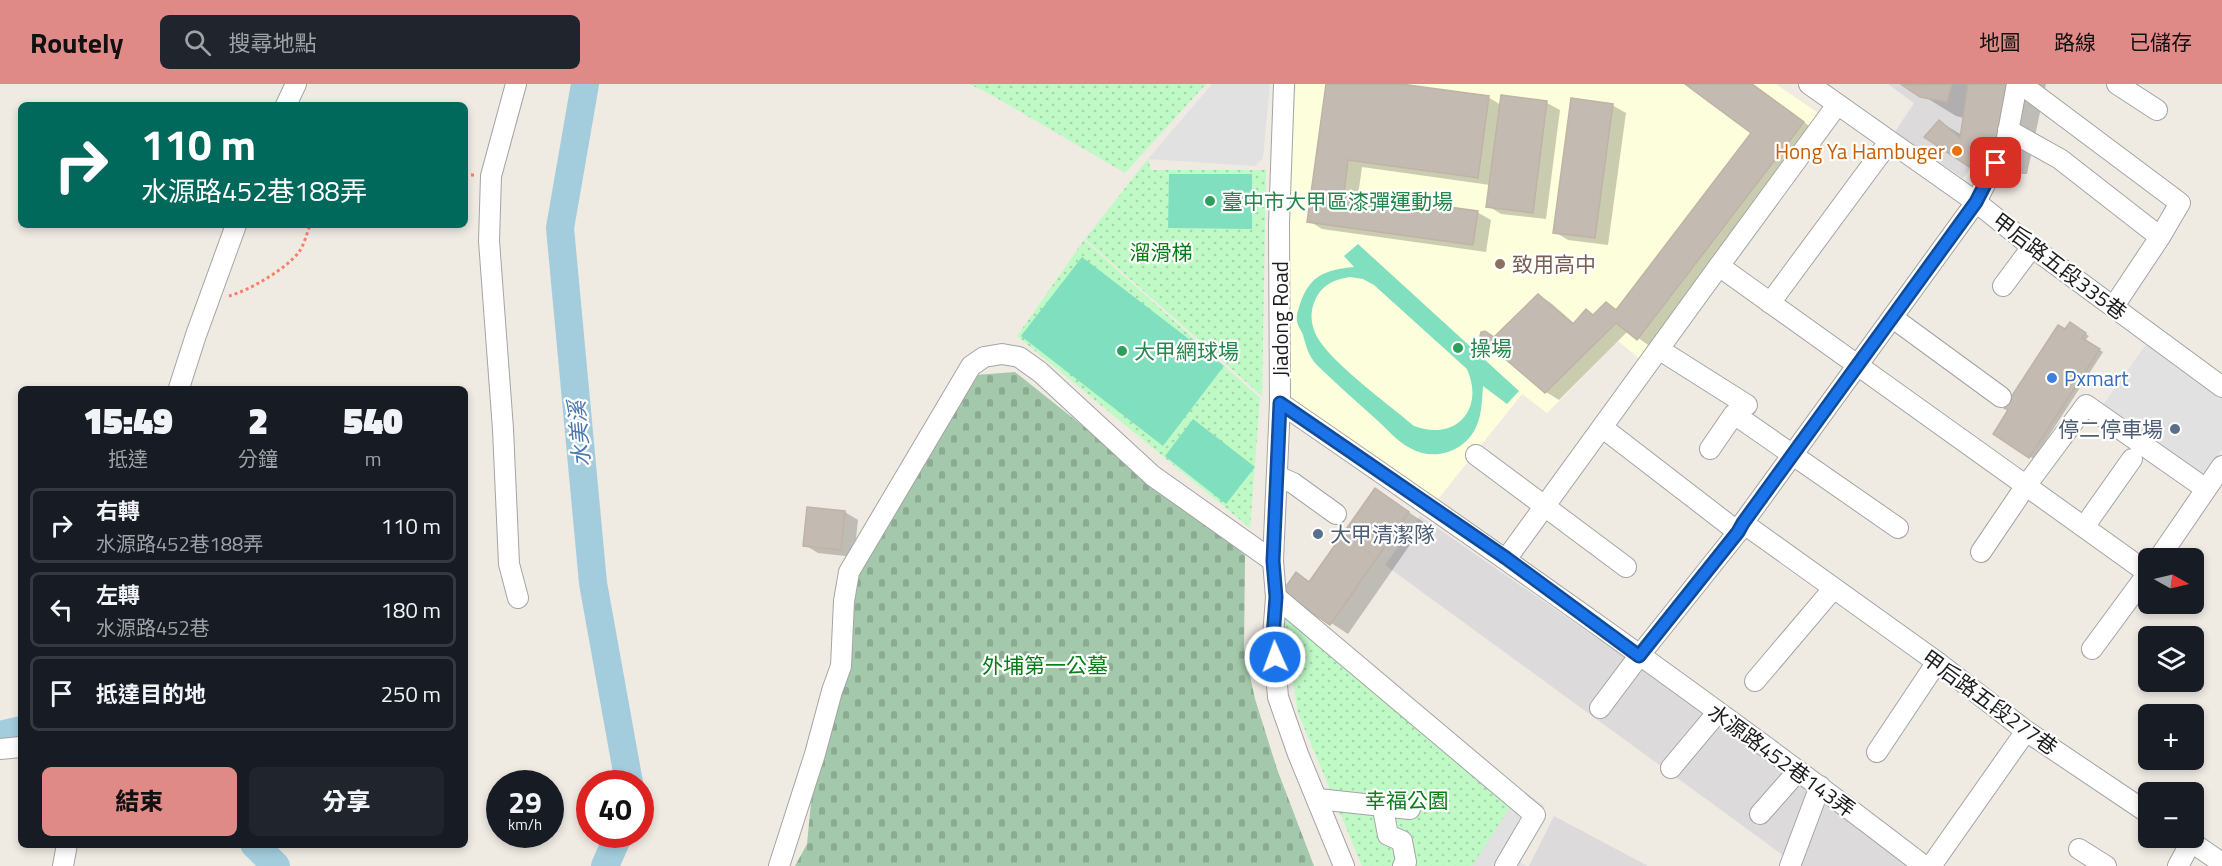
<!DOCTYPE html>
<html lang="zh-TW">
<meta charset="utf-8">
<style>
body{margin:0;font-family:"Titillium Web","Noto Sans TC",sans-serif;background:#20242c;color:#f1f3f6;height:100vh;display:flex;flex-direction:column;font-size:22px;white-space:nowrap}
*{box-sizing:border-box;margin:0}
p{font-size:20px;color:#9ea1a6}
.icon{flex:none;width:33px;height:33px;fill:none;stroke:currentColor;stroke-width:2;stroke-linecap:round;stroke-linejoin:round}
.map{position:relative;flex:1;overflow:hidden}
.details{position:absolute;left:18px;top:302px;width:450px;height:462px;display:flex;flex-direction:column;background:#171b24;border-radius:9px;box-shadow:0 3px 9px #0003}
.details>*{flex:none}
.banner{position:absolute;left:18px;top:18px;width:450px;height:126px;border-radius:9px;box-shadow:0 3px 9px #0003;background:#00695c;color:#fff;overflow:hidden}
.needle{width:39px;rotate:98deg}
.fabs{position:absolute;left:2138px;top:464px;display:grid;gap:12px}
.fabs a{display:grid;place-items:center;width:66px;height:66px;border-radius:9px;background:#171b24;box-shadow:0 3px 9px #0003;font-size:30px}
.speed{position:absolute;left:486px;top:686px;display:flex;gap:12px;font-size:30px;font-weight:700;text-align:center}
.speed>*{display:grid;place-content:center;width:78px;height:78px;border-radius:50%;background:#171b24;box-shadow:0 3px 9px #0003;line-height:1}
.speed small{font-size:15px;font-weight:400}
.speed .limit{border:9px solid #d22;background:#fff;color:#111}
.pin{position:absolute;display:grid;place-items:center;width:51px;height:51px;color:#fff;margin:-26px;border-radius:12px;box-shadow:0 3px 9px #0006}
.me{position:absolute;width:66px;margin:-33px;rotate:358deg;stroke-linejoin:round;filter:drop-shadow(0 0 4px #0008)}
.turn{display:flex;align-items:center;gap:21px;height:126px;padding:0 24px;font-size:27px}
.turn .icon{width:78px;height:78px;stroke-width:2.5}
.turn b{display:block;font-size:42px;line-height:51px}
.eta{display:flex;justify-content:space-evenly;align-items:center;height:102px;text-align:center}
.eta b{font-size:36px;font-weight:800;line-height:42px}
.button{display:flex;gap:12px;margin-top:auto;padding:12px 24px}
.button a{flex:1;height:69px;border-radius:9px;background:#e08a87;color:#111;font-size:24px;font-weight:800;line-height:69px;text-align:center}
.button a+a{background:#20242c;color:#f1f3f6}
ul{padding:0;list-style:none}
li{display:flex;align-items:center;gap:18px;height:75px;margin:0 12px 9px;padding:0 12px;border:3px solid #363941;border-radius:9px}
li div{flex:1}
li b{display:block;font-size:22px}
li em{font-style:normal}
header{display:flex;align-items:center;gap:36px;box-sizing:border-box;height:84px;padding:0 30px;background:#e08a87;color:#111}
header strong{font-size:28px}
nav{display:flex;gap:33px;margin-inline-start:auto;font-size:21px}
.search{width:420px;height:54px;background:#20242c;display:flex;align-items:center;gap:15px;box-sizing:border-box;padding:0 21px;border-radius:9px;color:#9ea1a6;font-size:22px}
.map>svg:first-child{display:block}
.residential{fill:#dcdada}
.education{fill:#fdffdc}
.cemetery{fill:url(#cemetery-stones)}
.park{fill:url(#park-dots)}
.pitch{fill:#80dfbe;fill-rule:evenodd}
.parking{fill:#e1e1e1}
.shadow{fill:#0003}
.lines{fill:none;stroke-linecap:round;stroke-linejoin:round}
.river{stroke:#a3cddd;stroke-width:28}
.building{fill:#c3bab2;stroke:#c0b3a5;stroke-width:1.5}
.minor-casing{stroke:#a4a4a4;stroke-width:22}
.path{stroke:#fb7e68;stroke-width:3;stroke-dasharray:3 3;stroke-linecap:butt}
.minor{stroke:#fff;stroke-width:20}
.route-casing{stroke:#114b97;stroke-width:15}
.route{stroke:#1a73e8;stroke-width:10}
.food-dot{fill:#e8710a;stroke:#fff;stroke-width:2}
.leisure-dot{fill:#2e9e5b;stroke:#fff;stroke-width:2}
.education-dot{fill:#8d6e63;stroke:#fff;stroke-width:2}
.shop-dot{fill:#3f7fe0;stroke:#fff;stroke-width:2}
.service-dot{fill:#5c6f8a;stroke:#fff;stroke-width:2}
.labels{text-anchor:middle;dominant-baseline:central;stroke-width:4.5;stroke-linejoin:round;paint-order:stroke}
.food-label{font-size:21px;fill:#c56008;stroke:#fff;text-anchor:end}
.leisure-label{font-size:21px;fill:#27864d;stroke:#fff;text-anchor:start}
.park-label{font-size:21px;fill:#0a7d19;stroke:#fff}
.education-label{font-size:21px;fill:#785e54;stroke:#fff;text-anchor:start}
.street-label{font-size:21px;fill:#1d1d1d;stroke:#fff}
.shop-label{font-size:21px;fill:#366cbe;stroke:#fff;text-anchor:start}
.service-label{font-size:21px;fill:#4e5e75;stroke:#fff;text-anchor:end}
.water-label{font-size:22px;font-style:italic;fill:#4977ae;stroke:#fff}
</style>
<header>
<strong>Routely</strong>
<div class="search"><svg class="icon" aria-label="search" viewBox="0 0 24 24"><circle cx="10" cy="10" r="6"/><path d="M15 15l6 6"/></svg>搜尋地點</div>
<nav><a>地圖</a><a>路線</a><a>已儲存</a></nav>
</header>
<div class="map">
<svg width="2222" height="782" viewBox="0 0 2222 782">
<defs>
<pattern id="cemetery-stones" width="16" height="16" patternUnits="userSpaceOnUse" patternTransform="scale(1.5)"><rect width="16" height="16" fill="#a4c8ab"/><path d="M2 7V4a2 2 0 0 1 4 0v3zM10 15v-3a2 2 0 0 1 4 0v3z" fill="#8dab93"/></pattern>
<pattern id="park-dots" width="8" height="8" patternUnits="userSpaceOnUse" patternTransform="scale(1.5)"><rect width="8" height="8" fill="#bffac6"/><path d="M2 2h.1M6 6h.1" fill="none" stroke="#a4d6aa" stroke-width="1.8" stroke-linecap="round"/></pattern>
</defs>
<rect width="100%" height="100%" fill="#efebe3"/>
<g class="residential">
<path d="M1888 0H2002L1989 60 1963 94 1895 48 1914 19Z"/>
<path d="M1420 432 1627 575 1914 782H1798L1385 481Z"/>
<path d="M1554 732 1648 782H1529Z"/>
</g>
<path class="education" d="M1296 0H1776L1824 33 1639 274 1618 257 1547 329 1522 310 1435 419 1290 315 1289 104Z"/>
<path class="cemetery" d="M1015 288 1245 471 1244 564 1255 615 1277 685 1314 782H795L807 760 811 719 823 662 845 502 975 291Z"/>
<g class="park">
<path d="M969 0H1206L1125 89 988 9Z"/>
<path d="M1148 75 1151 86H1266L1262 312 1085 155Z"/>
<path d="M1084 156 1260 314 1250 444 1017 252Z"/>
<path d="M1282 530 1514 718 1475 782H1362L1298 629Z"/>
</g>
<g class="pitch">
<path d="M1169 90H1252V145L1168 144Z"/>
<path d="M1358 160 1519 307 1507 320 1483 302C1482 315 1482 331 1476 343 1465 368 1433 378 1410 364 1398 358 1388 346 1378 337 1359 320 1339 302 1320 284 1309 274 1307 265 1303 251 1302 247 1298 243 1297 238 1296 232 1298 226 1300 220 1310 191 1325 186 1354 183L1344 172ZM1350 193 1363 195 1374 201 1467 285C1485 325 1456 358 1414 342 1390 321 1322 273 1314 246 1310 235 1311 224 1316 214 1323 200 1336 195 1350 193Z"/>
<path d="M1082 173 1224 282 1163 362 1021 252Z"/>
<path d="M1193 335 1255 383 1226 420 1165 372Z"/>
</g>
<g class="parking">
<path d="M1212 0H1270L1263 74 1255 82 1148 75Z"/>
<path d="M2147 259 2222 313V365L2200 396 2100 325Z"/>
<path d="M1521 706 1545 722 1513 773 1526 782H1472Z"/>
</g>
<g class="shadow">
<path d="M1328 0H1390L1488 13 1501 21 1502 13 1547 19 1560 26 1546 135 1501 130 1488 122 1490 101 1362 83 1358 112 1477 128 1491 136 1486 168 1322 145 1309 137Z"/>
<path d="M1687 0H1753L1816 47 1651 263 1628 247 1559 316 1546 308 1482 252 1495 254 1538 211 1551 219 1575 240 1594 232 1607 220 1618 226 1753 48Z"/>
<path d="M1904 0H2046L2027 90H2018L2007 103 1927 53 1940 38 1962 51 1964 34 1956 32Z"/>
<path d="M1612 21 1626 29 1608 161 1568 156 1555 148Z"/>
<path d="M2070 240 2089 252 2085 257 2103 268 2034 375 1995 350Z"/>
<path d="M1375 406 1425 439 1348 550 1284 508 1296 490 1311 498Z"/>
<path d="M845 428 858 436 854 473 818 469 805 461Z"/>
</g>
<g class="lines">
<g class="river">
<path d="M585 0 560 144 593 499 629 699"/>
<path d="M0 651 21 646"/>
<path d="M254 760 276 782"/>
<path d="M605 782 619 750"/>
</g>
</g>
<g class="building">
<path d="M1326 0H1401L1489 12 1478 94 1348 76 1344 109 1478 127 1473 161 1307 138Z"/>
<path d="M1685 0H1752L1804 38 1637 256 1616 239 1545 309 1482 255 1480 252 1481 248 1485 247 1494 253 1538 210 1573 240 1586 225 1593 231 1606 218 1616 226 1751 49Z"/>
<path d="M1952 0 1947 18 1920 13 1902 1Z"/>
<path d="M1968 0H2008L1993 71H1983L1971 84 1924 53 1939 36 1960 54Z"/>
<path d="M1501 11 1547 17 1533 129 1486 123Z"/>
<path d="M1571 14 1613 20 1595 154 1553 149Z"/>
<path d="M2070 238 2086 249 2082 254 2100 265 2029 374 1993 350 2008 326 2004 324 2058 241 2065 245Z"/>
<path d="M1375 404 1409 428 1330 541 1282 508 1296 488 1309 498Z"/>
<path d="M807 423 845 427 841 466 803 462Z"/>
</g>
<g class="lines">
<g class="minor-casing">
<g id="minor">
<path d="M516 0 491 92 489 157 503 345 509 480 518 514"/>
<path d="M1284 0 1279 140 1280 319 1273 477 1276 513 1273 553 1278 613 1298 670 1344 782"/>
<path d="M1809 0 1976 118 2032 163 2222 303"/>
<path d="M2021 0 2180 119 2160 153 2114 222"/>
<path d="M2117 0 2157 26"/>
<path d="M286 21 296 0"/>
<path d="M2008 46 2060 75 2160 153"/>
<path d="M1719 182 1837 21"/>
<path d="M2003 202 2032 163"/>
<path d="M1770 219 1889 58"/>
<path d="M1893 234 2001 313"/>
<path d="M1660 266 1747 321"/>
<path d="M179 304 196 251 236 141"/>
<path d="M1280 319C1498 469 1715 621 1924 782"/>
<path d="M1603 344 1738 448"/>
<path d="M1710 365 1734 330 1898 444"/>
<path d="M1476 371 1626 483"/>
<path d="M1277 392 1293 399 1336 430"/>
<path d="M1743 439 1937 578 2026 647 2148 729"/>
<path d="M2084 443 2132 375"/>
<path d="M1981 468 2025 403 2086 321 2206 405"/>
<path d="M1507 474 1719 182 2148 489"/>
<path d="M2159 474 2222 382"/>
<path d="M1276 513 1535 731 1505 782"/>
<path d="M2092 565 2148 489"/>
<path d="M1755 597 1833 505"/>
<path d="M1600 624 1639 572 1738 448 1743 439 1976 118 2006 59 2017 0"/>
<path d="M0 665 21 663"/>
<path d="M1877 668 1937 578"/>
<path d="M1671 684 1717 629"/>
<path d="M1318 715 1410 725"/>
<path d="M1382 720 1388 751 1402 757 1406 778 1403 782"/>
<path d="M1760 730 1798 687"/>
<path d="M2184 753 2222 779"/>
<path d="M2079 765 2106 782"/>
<path d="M63 782 67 760"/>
<path d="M779 782 815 670 832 607 841 582 844 517 849 488 971 282 984 273 1002 270 1019 273 1040 288 1153 392 1273 477"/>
<path d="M1790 782 1820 702"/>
<path d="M1931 782 2026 647"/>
<path d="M2178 782 2191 758"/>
</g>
</g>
<g class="path">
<path d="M465 91H474"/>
<path d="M229 212C250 206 286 185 299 168 304 161 307 149 310 141"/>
</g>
<use href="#minor" class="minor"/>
</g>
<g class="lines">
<g class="route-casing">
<path id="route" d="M1275 573 1273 553 1276 513 1273 477 1280 319 1506 474 1639 572 1738 448 1743 439 1976 118 1996 79"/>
</g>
<use href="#route" class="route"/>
</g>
<circle class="food-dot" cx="1957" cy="67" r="6"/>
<g class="leisure-dot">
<circle cx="1210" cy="117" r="6"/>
<circle cx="1458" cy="264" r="6"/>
<circle cx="1122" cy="267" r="6"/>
</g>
<circle class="education-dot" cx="1500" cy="180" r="6"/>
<circle class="shop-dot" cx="2052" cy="294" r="6"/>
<g class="service-dot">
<circle cx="2175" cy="345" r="6"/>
<circle cx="1318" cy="450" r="6"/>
</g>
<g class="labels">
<g class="food-label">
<text x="1945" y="67">Hong Ya Hambuger</text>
</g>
<g class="leisure-label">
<text x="1222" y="117">臺中市大甲區漆彈運動場</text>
<text x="1470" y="264">操場</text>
<text x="1134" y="267">大甲網球場</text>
</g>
<g class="park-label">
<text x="1161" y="168">溜滑梯</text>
<text x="1045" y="581">外埔第一公墓</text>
<text x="1407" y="716">幸福公園</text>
</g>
<g class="education-label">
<text x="1512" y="180">致用高中</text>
</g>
<g class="street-label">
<text transform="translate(2060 182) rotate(37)">甲后路五段335巷</text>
<text transform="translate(1280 235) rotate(-90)">Jiadong Road</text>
<text transform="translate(1990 618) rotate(36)">甲后路五段277巷</text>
<text transform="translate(1782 676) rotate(36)">水源路452巷143弄</text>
</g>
<g class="shop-label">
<text x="2064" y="294">Pxmart</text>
</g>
<g class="service-label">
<text x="2163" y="345">停二停車場</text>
<text x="1330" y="450" text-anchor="start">大甲清潔隊</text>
</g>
<g class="water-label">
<text transform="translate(579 350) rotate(-95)">水美溪</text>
</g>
</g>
</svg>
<div class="fabs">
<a><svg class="needle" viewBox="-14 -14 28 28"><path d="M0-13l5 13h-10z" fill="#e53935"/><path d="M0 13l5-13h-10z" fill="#9ea1a6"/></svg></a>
<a><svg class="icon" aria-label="layers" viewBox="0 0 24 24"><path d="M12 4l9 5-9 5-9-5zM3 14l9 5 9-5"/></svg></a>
<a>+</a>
<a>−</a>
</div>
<div class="speed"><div>29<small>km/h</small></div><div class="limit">40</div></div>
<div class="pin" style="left:1996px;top:79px;background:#d93025"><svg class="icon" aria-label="arrive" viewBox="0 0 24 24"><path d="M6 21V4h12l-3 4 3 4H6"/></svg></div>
<svg class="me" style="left:1275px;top:573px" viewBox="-20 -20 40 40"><circle r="17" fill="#1a73e8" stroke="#fff" stroke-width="3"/><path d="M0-11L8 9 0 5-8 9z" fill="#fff"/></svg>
<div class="banner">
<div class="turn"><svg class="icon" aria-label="right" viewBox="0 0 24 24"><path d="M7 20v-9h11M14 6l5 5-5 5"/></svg><div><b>110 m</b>水源路452巷188弄</div></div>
</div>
<section class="details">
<div class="eta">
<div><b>15:49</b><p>抵達</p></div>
<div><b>2</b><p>分鐘</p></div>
<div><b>540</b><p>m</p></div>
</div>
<ul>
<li><svg class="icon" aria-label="right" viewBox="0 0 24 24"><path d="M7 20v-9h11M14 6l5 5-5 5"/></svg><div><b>右轉</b><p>水源路452巷188弄</p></div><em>110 m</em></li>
<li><svg class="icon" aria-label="left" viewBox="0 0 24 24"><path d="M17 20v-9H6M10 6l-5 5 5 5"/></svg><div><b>左轉</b><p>水源路452巷</p></div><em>180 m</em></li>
<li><svg class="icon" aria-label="arrive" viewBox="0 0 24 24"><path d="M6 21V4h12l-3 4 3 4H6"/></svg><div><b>抵達目的地</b></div><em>250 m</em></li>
</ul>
<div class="button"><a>結束</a><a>分享</a></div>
</section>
</div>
